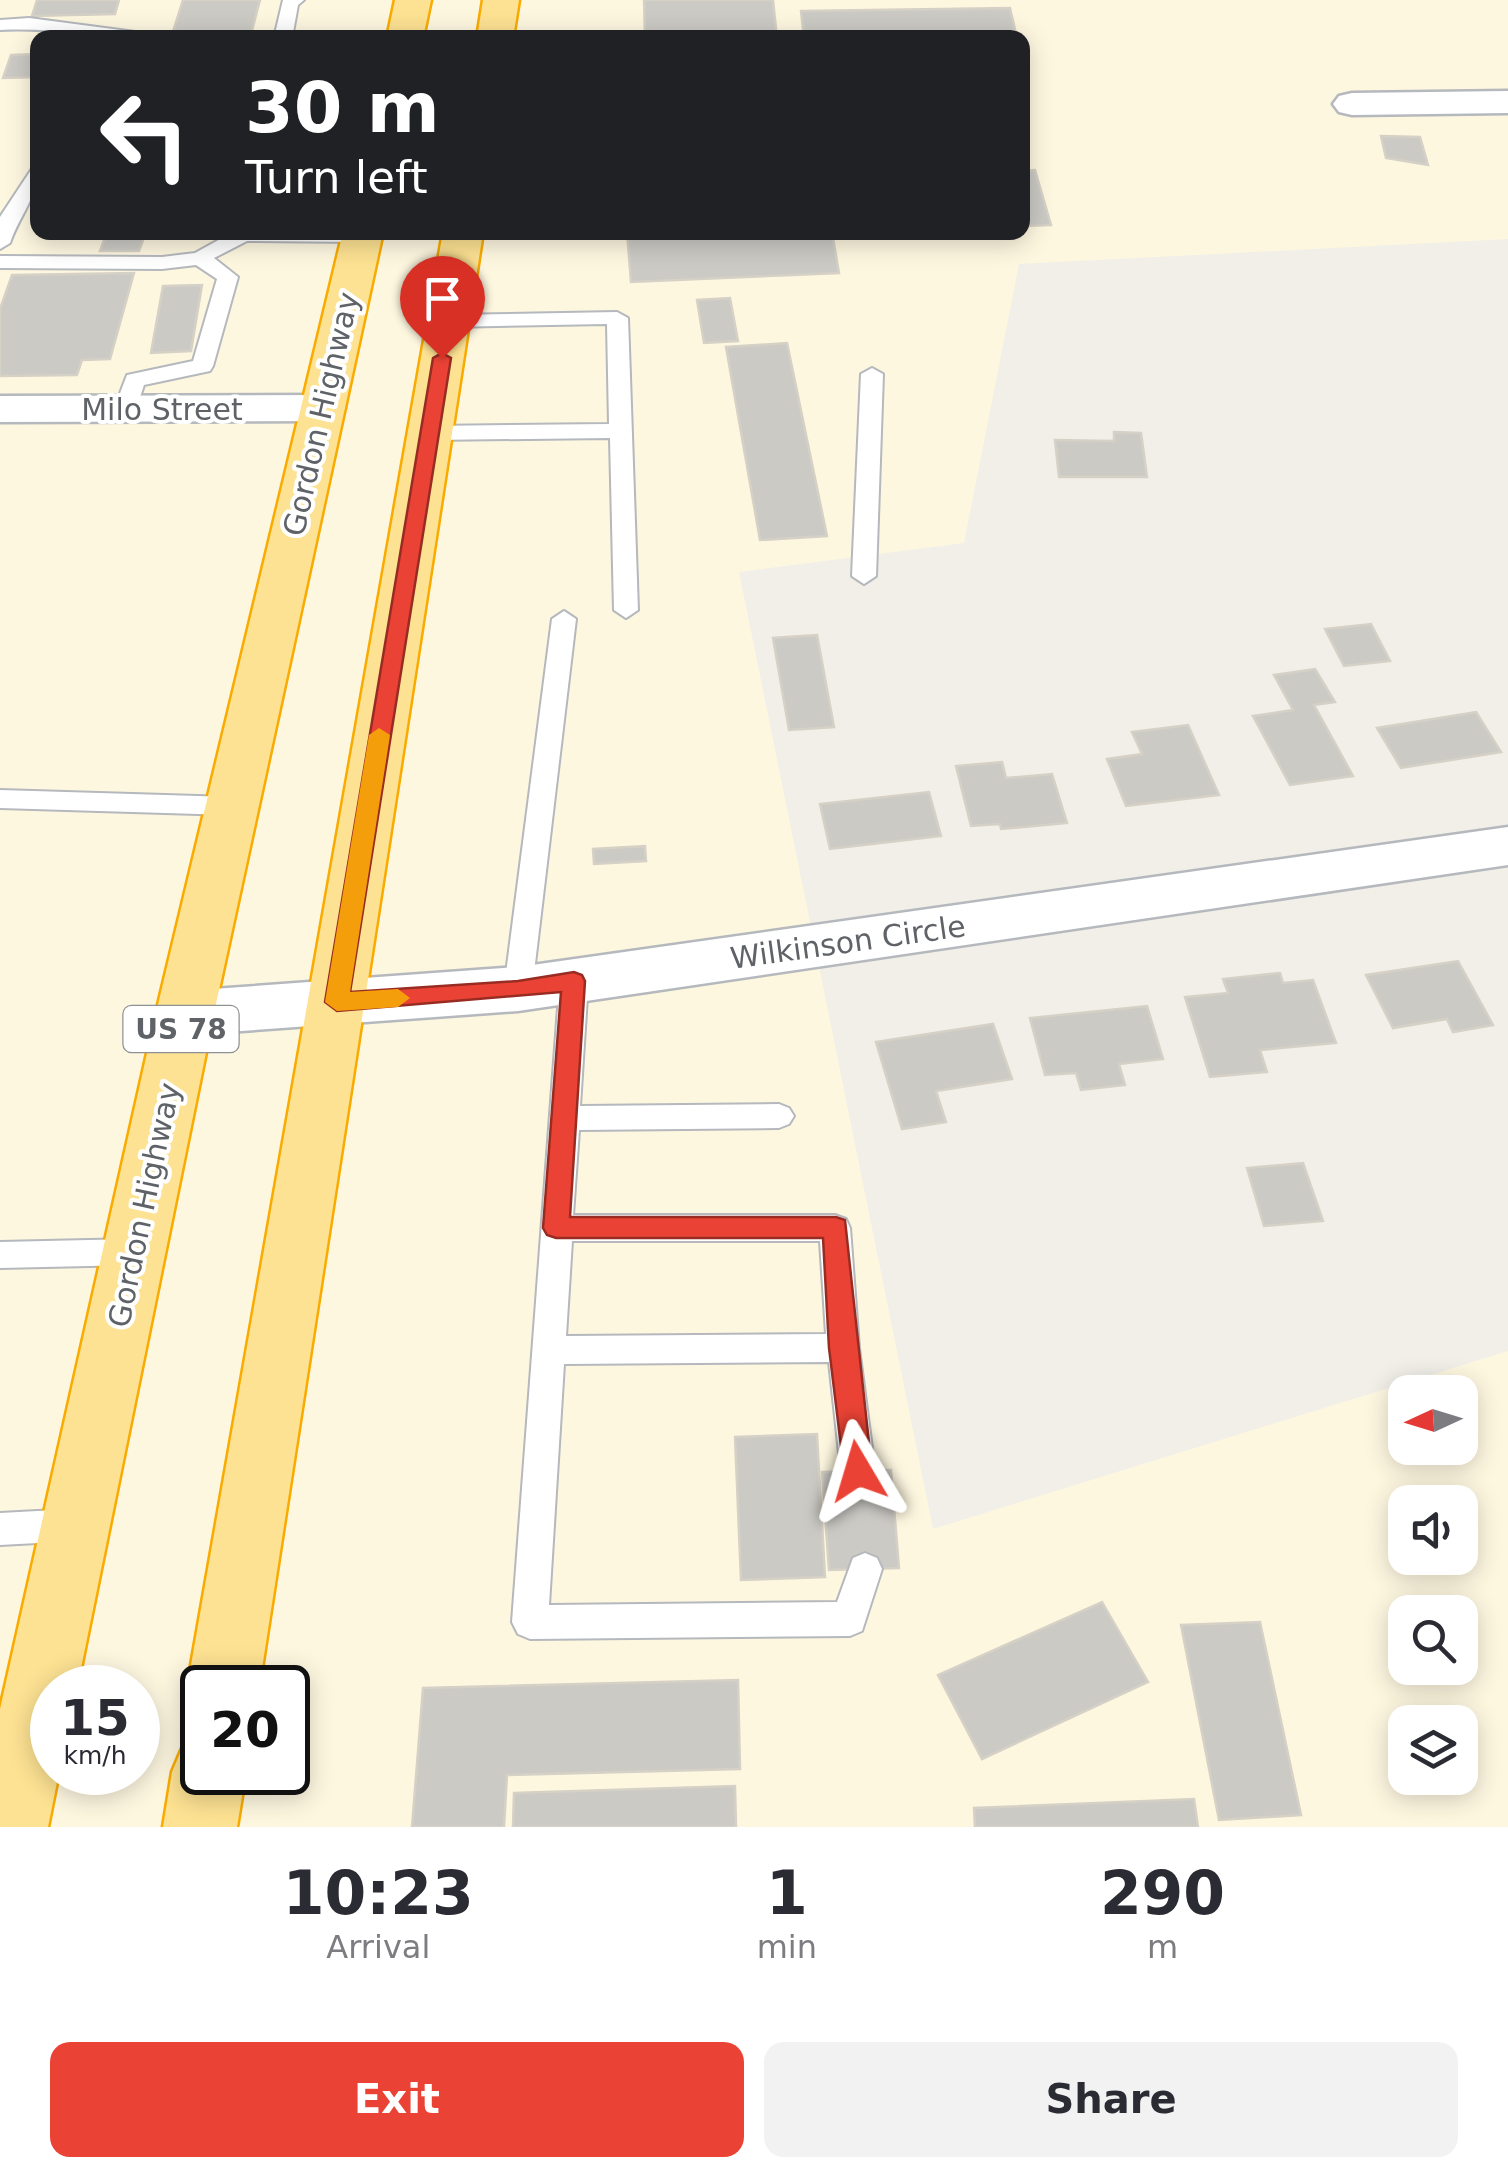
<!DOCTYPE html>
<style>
body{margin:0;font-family:"DejaVu Sans",sans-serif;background:#f2f2f3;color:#2b2b33;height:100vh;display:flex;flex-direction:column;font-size:38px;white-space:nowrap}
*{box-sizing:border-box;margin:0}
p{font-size:32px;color:#7c7c81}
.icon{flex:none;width:55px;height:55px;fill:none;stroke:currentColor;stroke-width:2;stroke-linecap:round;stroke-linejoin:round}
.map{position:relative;height:1827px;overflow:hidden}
.sheet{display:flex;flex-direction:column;background:#fff;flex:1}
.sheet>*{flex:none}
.top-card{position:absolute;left:30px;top:30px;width:1000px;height:210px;border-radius:20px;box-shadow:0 5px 25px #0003;background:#202124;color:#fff;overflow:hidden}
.needle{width:65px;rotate:266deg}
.controls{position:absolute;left:1388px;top:1375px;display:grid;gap:20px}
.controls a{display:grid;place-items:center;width:90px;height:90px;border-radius:20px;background:#fff;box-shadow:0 5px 25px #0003;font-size:50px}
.speed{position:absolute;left:30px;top:1665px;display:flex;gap:20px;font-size:50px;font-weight:700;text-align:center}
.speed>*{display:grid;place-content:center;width:130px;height:130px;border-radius:50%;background:#fff;box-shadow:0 5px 25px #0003;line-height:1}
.speed small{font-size:25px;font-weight:400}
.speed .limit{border:5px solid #111;border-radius:15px;background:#fff;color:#111}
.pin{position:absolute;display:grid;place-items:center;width:85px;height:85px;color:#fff;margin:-102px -42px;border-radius:50% 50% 50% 0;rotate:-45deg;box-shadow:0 0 10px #0007}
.pin .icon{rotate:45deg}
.me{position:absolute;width:110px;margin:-55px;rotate:353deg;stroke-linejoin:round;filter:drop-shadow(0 0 8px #0008)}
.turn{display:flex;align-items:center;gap:35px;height:210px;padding:0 50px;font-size:45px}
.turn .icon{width:130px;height:130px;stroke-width:2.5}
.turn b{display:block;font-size:70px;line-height:85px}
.eta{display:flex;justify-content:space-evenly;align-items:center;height:170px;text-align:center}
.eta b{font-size:60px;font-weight:700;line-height:70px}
.cta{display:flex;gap:20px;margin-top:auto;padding:20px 50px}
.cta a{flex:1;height:115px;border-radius:20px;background:#ea4335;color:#fff;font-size:40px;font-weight:700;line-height:115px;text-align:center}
.cta a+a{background:#f2f2f3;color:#2b2b33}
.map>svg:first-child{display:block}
.commercial{fill:#fef7e0;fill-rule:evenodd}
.building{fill:#cccac5;stroke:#d6d1c6;stroke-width:2.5}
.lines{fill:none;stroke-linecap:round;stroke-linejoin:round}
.lane-casing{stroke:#b5b8bc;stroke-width:4}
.street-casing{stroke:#b5b8bc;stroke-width:5}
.highway-casing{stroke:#f9ab00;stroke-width:5}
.lane{fill:#fff;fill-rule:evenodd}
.street{fill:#fff;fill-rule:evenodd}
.highway{fill:#fde293;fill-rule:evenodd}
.route{fill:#ea4335;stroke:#982c22;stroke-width:2.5}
.slow{fill:#f59e0b}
.labels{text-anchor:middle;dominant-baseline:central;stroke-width:8;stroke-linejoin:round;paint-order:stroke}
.shield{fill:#fff;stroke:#8f9295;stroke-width:2.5}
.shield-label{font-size:28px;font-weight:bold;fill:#5f6368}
.street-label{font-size:30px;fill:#5f6368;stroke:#fff}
</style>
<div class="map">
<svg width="1508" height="1827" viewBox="0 0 1508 1827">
<rect width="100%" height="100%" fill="#f1efe8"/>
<path class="commercial" d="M0 0H1508V239L1019 264 964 543 739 572 933 1529 1508 1351V1827H0ZM38 38H1022V232H38ZM1405 1392H1460V1448H1405ZM1405 1502H1460V1558H1405ZM1405 1612H1460V1668H1405ZM52 1688H138V1772H52ZM202 1688H288V1772H202ZM1405 1722H1460V1778H1405Z"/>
<g class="building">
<path d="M37 0H119L115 14 32 16Z"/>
<path d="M183 0H260L250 38H171Z"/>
<path d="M644 0H773L777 38H645Z"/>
<path d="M1010 8 1017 38H804L801 11Z"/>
<path d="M38 54V77L3 78 11 55Z"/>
<path d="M1381 136 1420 137 1428 165 1386 158Z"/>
<path d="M1035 170 1051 225 1022 226V171Z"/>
<path d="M107 232H146L139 251H100Z"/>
<path d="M627 232H832L839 273 631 282Z"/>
<path d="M134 273 110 359 82 360 77 375 0 376V309L12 275Z"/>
<path d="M202 285 191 351 151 353 163 286Z"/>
<path d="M730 298 738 341 704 343 697 300Z"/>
<path d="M787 343 827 536 760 540 726 347Z"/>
<path d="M1114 432 1141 433 1147 477H1059L1055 440 1114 441Z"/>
<path d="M1371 624 1390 661 1344 666 1325 629Z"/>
<path d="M817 635 834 727 789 730 773 638Z"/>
<path d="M1315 669 1335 702 1314 705 1353 776 1290 785 1253 716 1293 710 1274 675Z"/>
<path d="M1476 712 1501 752 1401 768 1377 728Z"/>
<path d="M1188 725 1219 795 1126 806 1107 759 1142 754 1132 732Z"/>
<path d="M1002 762 1006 778 1052 774 1067 823 1001 829 1000 824 971 826 956 766Z"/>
<path d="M929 792 941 836 830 849 820 804Z"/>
<path d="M645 846 646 861 594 864 593 849Z"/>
<path d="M1458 961 1493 1025 1453 1032 1447 1019 1393 1028 1366 975Z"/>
<path d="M1280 973 1283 983 1313 980 1336 1043 1260 1050 1267 1072 1210 1077 1185 997 1228 993 1223 979Z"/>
<path d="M1147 1006 1163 1059 1119 1064 1125 1085 1081 1090 1076 1073 1045 1075 1030 1018Z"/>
<path d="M993 1024 1012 1079 936 1091 946 1122 902 1129 876 1042Z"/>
<path d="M1303 1163 1323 1221 1264 1226 1247 1168Z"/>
<path d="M817 1434 825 1577 741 1580 735 1437Z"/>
<path d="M891 1470 899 1568 829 1570 822 1472Z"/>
<path d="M1102 1602 1148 1682 982 1759 938 1675Z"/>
<path d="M1260 1622 1301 1815 1219 1820 1181 1625Z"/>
<path d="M738 1680 740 1769 507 1775 504 1827H412L423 1688Z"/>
<path d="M735 1786 736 1827H513L514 1793Z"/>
<path d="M1194 1799 1198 1827H975L974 1808Z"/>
</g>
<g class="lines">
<g class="lane-casing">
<g id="lane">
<path d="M283 0H304L298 5 292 38H274Z"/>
<path d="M29 18 143 33 152 38C101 38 50 27 0 30V20Z"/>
<path d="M38 168C38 197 19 216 10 243L0 249V217L31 170Z"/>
<path d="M233 232H370L372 236 362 242 247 241 214 258 238 277 213 366 210 371 144 385 136 409 125 416 114 409 127 375 193 361 217 279 196 265 162 269 0 268V256L162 257 195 253Z"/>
<path d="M617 312 628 318 638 610 626 618 614 610 610 438 429 440 418 433 429 426 609 424 607 324 448 327 437 321 448 315Z"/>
<path d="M872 368 883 374 876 576 864 584 852 576 861 374Z"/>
<path d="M564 611 576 619 532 989 528 997 518 1000 508 997 504 989 552 619Z"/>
<path d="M0 790 231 797 240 799 244 806 240 813 231 815 0 808Z"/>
<path d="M574 970 584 973 588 981 580 1106 779 1104 789 1108 794 1116 789 1124 779 1128 579 1130 573 1215H835L846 1219 850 1228 859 1348 875 1471 870 1482 858 1486 846 1482 841 1471 829 1362 564 1364 549 1605 837 1602 853 1558 865 1553 877 1558 882 1569 862 1631 850 1636 530 1639 518 1634 512 1622 560 981 564 973ZM572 1241H820L826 1334 566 1336Z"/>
<path d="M134 1239 145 1243 150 1252 145 1261 134 1265 0 1268V1242Z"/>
<path d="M75 1509 87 1514 92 1525 87 1536 75 1541 0 1545V1513Z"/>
</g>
</g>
<g class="street-casing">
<g id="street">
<path d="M1508 91V113L1352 115 1339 112 1333 104 1339 96 1352 93Z"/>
<path d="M323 395 339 399 345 408 339 417 323 421 0 422V396Z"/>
<path d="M1508 827V865L518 1011 185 1035 165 1029 156 1013 165 997 185 991 518 967Z"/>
</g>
</g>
<g class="highway-casing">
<g id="highway">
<path d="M395 0H431L423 38H387Z"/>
<path d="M483 0H519L513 38H477Z"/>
<path d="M343 232H383L214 1013 77 1688H52V1772H59L48 1827H0V1709L156 1013Z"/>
<path d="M443 232H483L259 1688H202V1715L198 1713 187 1688Z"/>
<path d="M202 1738V1772H246L237 1827H163L172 1772 183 1746Z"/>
</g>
</g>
<use href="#lane" class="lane"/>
<use href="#street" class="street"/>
<use href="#highway" class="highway"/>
</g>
<path class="route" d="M442 353 451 358 350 992 518 981 574 972 582 975 585 981 570 1217H836L845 1220 872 1471 868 1480 858 1484 848 1480 844 1471 829 1348 823 1238H556L547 1235 543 1228 561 992 337 1011 325 1002 433 358Z"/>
<path class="slow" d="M379 728 390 735 350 992 398 989 410 998 398 1007 337 1011 325 1002 369 735Z"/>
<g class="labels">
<rect class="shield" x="123.5" y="1006" width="115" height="46" rx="8"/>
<g class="shield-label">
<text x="181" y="1029">US 78</text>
</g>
<g class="street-label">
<text x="162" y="409">Milo Street</text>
<text transform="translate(321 414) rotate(-77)">Gordon Highway</text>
<text transform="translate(848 942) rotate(-8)">Wilkinson Circle</text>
<text transform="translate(144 1205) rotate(-78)">Gordon Highway</text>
</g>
</g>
</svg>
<div class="controls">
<a><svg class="needle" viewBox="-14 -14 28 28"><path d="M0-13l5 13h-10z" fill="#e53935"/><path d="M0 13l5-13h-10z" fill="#7c7c81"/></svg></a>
<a><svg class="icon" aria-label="sound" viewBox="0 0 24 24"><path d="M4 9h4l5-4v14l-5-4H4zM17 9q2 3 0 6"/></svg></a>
<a><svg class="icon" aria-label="search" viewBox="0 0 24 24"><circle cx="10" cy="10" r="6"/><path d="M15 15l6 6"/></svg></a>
<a><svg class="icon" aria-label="layers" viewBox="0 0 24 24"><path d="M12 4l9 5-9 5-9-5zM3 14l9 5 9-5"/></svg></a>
</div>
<div class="speed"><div>15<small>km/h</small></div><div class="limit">20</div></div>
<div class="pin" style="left:442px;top:358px;background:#d93025"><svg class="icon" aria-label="arrive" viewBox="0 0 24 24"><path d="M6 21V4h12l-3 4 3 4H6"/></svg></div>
<svg class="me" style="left:858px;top:1471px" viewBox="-20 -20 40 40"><path d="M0-17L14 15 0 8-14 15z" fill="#ea4335" stroke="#fff" stroke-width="4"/></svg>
<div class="top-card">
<div class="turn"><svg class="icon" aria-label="left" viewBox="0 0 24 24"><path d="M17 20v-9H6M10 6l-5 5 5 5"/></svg><div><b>30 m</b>Turn left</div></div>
</div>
</div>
<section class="sheet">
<div class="eta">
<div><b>10:23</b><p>Arrival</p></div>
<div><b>1</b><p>min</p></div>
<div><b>290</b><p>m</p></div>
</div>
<div class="cta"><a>Exit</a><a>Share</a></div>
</section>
